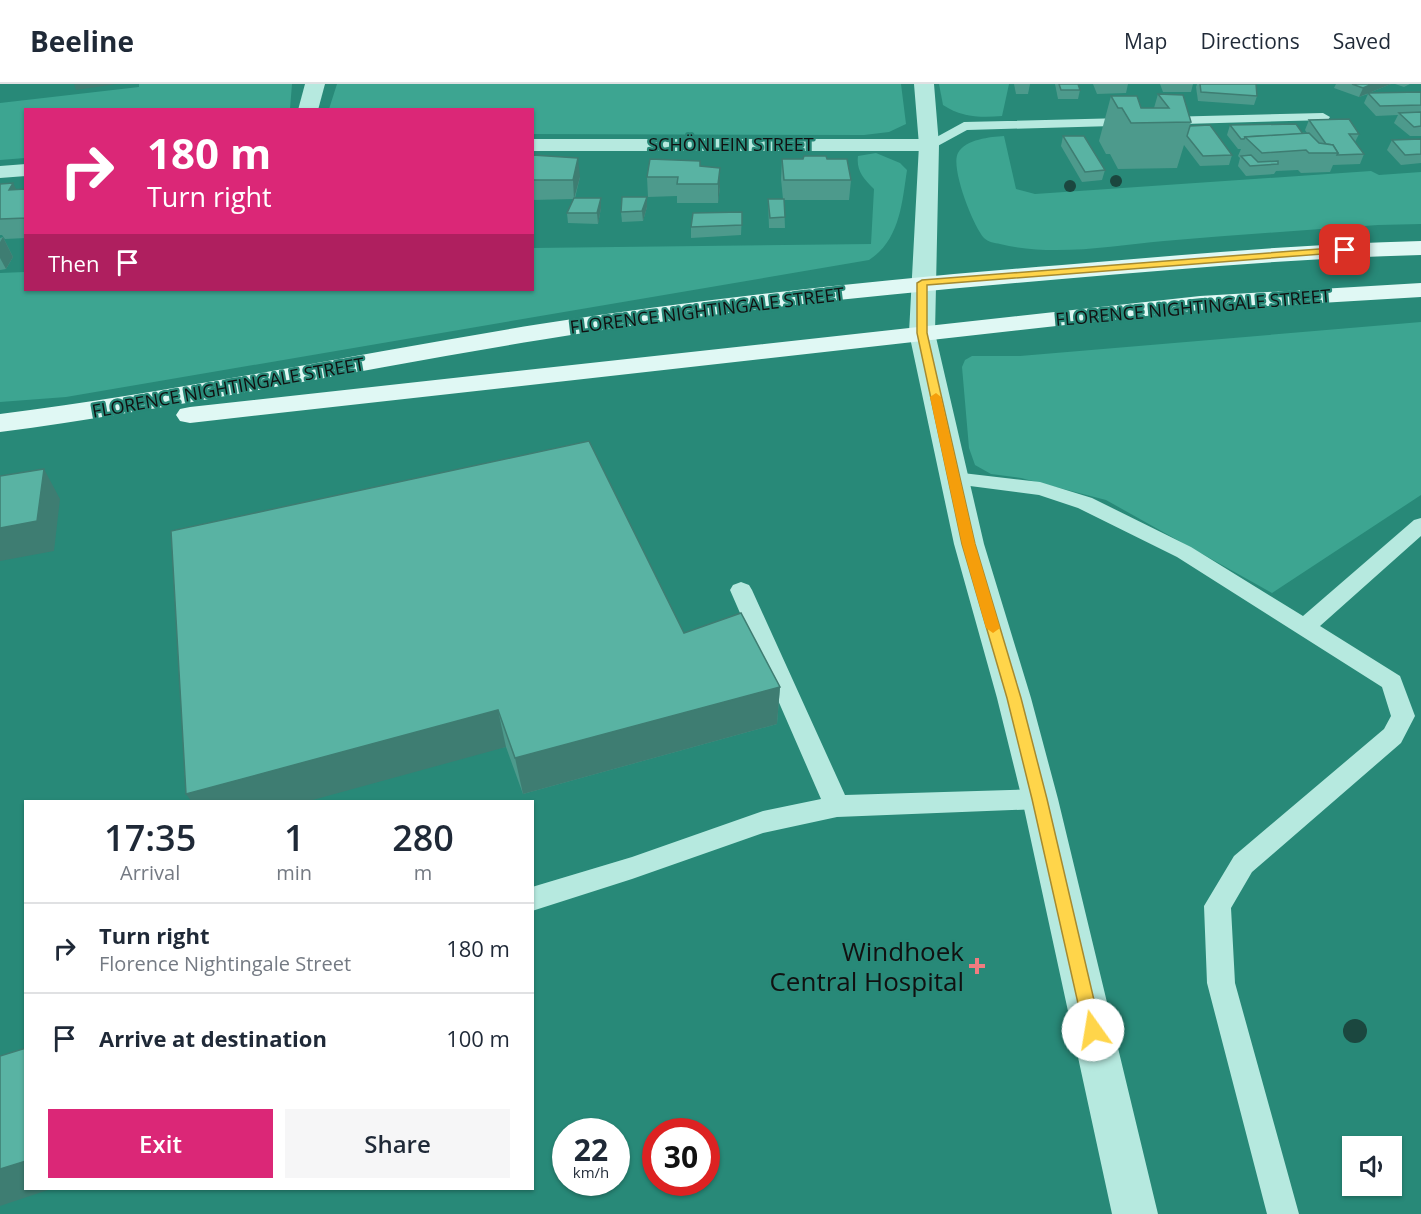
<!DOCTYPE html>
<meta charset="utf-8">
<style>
body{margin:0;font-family:"Open Sans",sans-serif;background:#f6f6f7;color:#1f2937;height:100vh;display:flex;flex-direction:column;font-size:22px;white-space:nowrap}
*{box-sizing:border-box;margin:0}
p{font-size:20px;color:#747a83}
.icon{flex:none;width:33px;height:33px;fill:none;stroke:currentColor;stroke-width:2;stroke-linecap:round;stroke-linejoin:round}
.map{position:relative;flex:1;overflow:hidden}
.drawer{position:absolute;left:24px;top:716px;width:510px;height:390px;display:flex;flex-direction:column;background:#fff;border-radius:0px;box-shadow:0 2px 4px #0004}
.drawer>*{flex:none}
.banner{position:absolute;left:24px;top:24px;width:510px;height:183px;border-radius:0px;box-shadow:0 2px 4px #0004;background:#db2777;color:#fff;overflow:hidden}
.controls{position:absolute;left:1342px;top:1052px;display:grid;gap:12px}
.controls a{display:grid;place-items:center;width:60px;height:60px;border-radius:0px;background:#fff;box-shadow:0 2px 4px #0004;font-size:30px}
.speed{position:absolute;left:552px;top:1034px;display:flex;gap:12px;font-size:30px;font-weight:700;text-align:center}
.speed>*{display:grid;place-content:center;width:78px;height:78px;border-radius:50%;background:#fff;box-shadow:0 2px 4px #0004;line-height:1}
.speed small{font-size:15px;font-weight:400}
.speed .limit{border:9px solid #d22;background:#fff;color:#111}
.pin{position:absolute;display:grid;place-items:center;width:51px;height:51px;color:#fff;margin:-26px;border-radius:12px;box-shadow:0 3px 9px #0006}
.me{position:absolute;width:66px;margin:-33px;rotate:347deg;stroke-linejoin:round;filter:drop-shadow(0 0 4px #0008)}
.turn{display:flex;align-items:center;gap:21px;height:126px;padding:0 24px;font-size:27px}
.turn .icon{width:78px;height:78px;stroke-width:2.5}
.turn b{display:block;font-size:42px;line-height:51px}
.then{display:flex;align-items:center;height:57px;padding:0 24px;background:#0003;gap:12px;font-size:22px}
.eta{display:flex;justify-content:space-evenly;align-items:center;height:102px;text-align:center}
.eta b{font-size:36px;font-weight:600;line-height:42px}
.button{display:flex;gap:12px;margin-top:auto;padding:12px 24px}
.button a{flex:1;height:69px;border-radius:0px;background:#db2777;color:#fff;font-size:24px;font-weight:600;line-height:69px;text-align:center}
.button a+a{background:#f6f6f7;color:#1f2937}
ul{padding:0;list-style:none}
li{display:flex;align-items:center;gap:18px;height:90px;padding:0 24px;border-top:2px solid #e0e1e3}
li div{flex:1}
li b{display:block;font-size:22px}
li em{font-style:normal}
header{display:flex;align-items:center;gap:36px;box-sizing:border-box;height:84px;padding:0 30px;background:#fff;border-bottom:2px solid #e0e1e3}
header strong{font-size:28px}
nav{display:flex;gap:33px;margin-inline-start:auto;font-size:21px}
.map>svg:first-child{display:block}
.green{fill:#3da591}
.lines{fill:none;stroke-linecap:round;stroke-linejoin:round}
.service{fill:#b6e9df;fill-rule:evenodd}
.minor{fill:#b6e9df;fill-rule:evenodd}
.tertiary{fill:#b6e9df;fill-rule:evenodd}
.secondary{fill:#e0f8f4;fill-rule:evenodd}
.tree{fill:#1b473f}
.wall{fill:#4d9a8c}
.shaded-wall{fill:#3e7d72}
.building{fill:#59b3a3;stroke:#3e7d72;stroke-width:1.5}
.route{fill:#ffd54a;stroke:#a68a30;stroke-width:1.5}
.slow{fill:#f59e0b}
.poi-dot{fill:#f07c80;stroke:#288978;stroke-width:2}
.labels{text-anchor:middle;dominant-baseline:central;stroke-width:4.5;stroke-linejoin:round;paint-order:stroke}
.far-street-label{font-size:18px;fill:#111;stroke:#288978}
.near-poi-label{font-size:26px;fill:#111;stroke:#288978;text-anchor:end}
</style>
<header>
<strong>Beeline</strong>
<nav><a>Map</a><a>Directions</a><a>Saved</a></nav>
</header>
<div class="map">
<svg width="1421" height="1130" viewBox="0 0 1421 1130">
<rect width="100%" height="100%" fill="#288978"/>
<g class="green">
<path d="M139 0H292L290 25 26 26 25 74 0 76V19L139 3Z"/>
<path d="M337 0H901L906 40 889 48 864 51 533 50 532 26 329 25Z"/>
<path d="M939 0H1009L1002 32C980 34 961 33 943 21Z"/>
<path d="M1004 52 1016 105 1035 110 1371 87 1379 91 1421 88V140L1378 141C1307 146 1235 151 1164 157 1111 162 1053 173 1000 160 995 159 988 158 984 154 973 142 950 83 958 69 966 55 990 53 1004 52Z"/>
<path d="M876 69 900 79 907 86C902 119 900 156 869 176L66 313 0 318V189L25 188 26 206H532L533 164 871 160 874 105C864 95 856 87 858 72Z"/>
<path d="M1421 238V411L1272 509 1106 416 1021 394 991 390 975 381 969 364 962 283 965 276 972 272H1020Z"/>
</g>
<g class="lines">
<g class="service">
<path d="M1323 29 1330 33 1328 36 967 46 934 64H924L922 61 964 38Z"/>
<path d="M954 388 1040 398 1092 414 1191 463 1303 532 1414 436 1421 434V452L1320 542 1400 592 1415 632 1401 659 1252 788 1231 824 1235 899 1299 1130H1267L1207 899 1204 822 1234 772 1384 645 1391 632 1382 603 1177 473 1078 424 1039 411 947 399 944 394 947 389Z"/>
<path d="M741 498 749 501 752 506 845 711 1040 705 1049 708 1053 715 1049 722 1040 725 837 733 763 749 632 795 532 827V803L632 773 763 727 821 715 730 506 733 501Z"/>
</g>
<g class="minor">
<path d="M305 0H325L318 26H298Z"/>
<path d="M532 55H929L936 57 939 61 936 65 929 67H532Z"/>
<path d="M26 80V92L0 94V82Z"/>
<path d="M922 241 931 244 935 249 984 460 1031 614 1058 715 1158 1130H1112L1022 715 997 614 954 460 909 249 913 244Z"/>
</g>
<path class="tertiary" d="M914 0H934L939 61 935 249 931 254 922 257 913 254 909 249 919 61Z"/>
<g class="secondary">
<path d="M1421 157V171C1301 174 1181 185 1062 195 887 210 713 227 540 256 359 285 181 324 0 348V330C181 307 360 269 540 240 713 213 887 195 1062 181 1181 171 1301 160 1421 157Z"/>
<path d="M1421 199V213L1200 226 190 339 180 337 176 331 180 325 190 323 1200 212Z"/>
</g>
</g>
<g class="tree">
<circle cx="1116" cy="97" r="6"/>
<circle cx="1070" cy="102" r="6"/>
<circle cx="1355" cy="947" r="12"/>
</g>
<g class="wall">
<path d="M1014 0H1030L1028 10H1016Z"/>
<path d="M1055 0H1078L1080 6 1078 15H1058Z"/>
<path d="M1093 0H1128L1126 9 1097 10Z"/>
<path d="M1160 0H1193L1191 8H1163Z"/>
<path d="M1197 0H1256L1257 12 1254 21 1198 17 1196 3Z"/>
<path d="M1336 0H1391L1369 9 1421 8V52H1410L1394 39 1398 31 1376 32 1364 19 1368 10 1359 13 1334 4Z"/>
<path d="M1395 0H1410L1404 3Z"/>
<path d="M1158 10 1191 38 1190 42 1232 71 1229 81 1200 82 1184 61 1177 84 1118 85 1110 70H1106L1099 57 1111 12 1141 24H1154Z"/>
<path d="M1309 36 1359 50 1355 58 1364 70 1360 80 1333 81 1330 88 1301 89 1298 86 1276 87 1274 90 1246 92 1238 82 1240 74 1238 72 1241 65H1238L1227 51 1230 41 1307 49 1305 46Z"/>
<path d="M1063 52 1105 86 1102 96 1082 98 1061 62Z"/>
<path d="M1421 55V79L1401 81 1387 66 1392 56Z"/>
<path d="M532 71 580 93 575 114H601V124L598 140 568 139 567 129 574 115 532 116Z"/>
<path d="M782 75H827L851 96 849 116H784L785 144H769L768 115H783L781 95Z"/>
<path d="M700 82 720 84V103L718 119H677V112L648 113 647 93Z"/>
<path d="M0 100 16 105H26V154L5 155 2 151H0Z"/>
<path d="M647 123 643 137 622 138 621 128Z"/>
<path d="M742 128 741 151 691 154V143Z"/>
<path d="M3 153 13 173 6 185 0 186V154Z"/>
<path d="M684 549 780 603 777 640 523 710 506 663 191 717Z"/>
</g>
<g class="shaded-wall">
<path d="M74 0H117L76 6Z"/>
<path d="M1372 0H1391L1359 13 1363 4Z"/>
<path d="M578 74 580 93 574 115 573 96Z"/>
<path d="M720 84V103L718 119V100Z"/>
<path d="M13 99 23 119 9 106Z"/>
<path d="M647 113V123L643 137 642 127Z"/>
<path d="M601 114V124L598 140 597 129Z"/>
<path d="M3 153 13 173 6 185 0 174V158Z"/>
<path d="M44 385 60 415 54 467 0 477V444Z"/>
<path d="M780 603 777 640 523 710 515 674Z"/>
<path d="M498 626 506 663 309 717H191L186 710Z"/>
<path d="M26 1077V1104H54L0 1122V1085Z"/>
</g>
<g class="building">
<path d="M1059 0H1078L1080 6H1061Z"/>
<path d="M1200 0H1256L1257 12 1201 8Z"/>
<path d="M1352 0H1372L1363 4Z"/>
<path d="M1421 8V21L1380 22 1368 9Z"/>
<path d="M1158 10 1183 11 1191 38 1131 39 1122 24H1118L1111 12H1137L1141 24H1169Z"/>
<path d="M1421 28V42L1414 43 1399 29Z"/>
<path d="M1349 35 1359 50H1349L1364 70 1337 71 1338 69 1333 61 1326 60 1309 36Z"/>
<path d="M1296 40 1303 50 1245 53 1244 55H1241L1230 41Z"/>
<path d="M1210 41 1232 71 1203 72 1187 52 1190 42Z"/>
<path d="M1309 49 1319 59 1333 61 1338 69H1309L1306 66 1262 69 1245 53Z"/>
<path d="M1063 52H1084L1105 86 1085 88Z"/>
<path d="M1421 55V70L1405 71 1392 56Z"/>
<path d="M532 71 578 74 573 96H532Z"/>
<path d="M1251 71 1258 78 1278 77V80L1250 82 1241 72Z"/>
<path d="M804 72H826L827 75H847L851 96H784L782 75H803Z"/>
<path d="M650 75 700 77V82L720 84 718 100H677L678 93H647Z"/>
<path d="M13 99 9 106 26 105V134L0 135V100Z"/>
<path d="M622 113H647L642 127 621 128Z"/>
<path d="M574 114H601L597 129H567Z"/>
<path d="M768 115H784L785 133 770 134Z"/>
<path d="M742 128V141L691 143 693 129Z"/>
<path d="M589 357 684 549 741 529 780 603 515 674 498 626 186 710 171 447Z"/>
<path d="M44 385 37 437 0 444V392Z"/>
<path d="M26 964V1077L0 1085V972Z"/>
</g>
<path class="route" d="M1345 163 1350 166 1348 168 927 201V249L975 460 1021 614 1047 715 1101 946 1099 952 1093 954 1086 952 1084 946 1032 715 1007 614 962 460 917 249V199L922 196Z"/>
<path class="slow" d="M936 309 941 313 975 460 1000 544 993 549 986 544 962 460 930 313Z"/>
<path class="poi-dot" d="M974 873h6v6h6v6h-6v6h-6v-6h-6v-6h6z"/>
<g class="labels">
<g class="far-street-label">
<text x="731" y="60">SCHÖNLEIN STREET</text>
<text transform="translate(1193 223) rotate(-5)">FLORENCE NIGHTINGALE STREET</text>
<text transform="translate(707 226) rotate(-7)">FLORENCE NIGHTINGALE STREET</text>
<text transform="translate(228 303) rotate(-10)">FLORENCE NIGHTINGALE STREET</text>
</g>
<g class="near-poi-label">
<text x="964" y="867">Windhoek<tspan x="964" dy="30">Central Hospital</tspan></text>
</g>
</g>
</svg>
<div class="controls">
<a><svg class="icon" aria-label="sound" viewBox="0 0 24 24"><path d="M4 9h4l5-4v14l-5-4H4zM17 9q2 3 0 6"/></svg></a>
</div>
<div class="speed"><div>22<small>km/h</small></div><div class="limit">30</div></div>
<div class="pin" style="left:1345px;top:166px;background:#d93025"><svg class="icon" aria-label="arrive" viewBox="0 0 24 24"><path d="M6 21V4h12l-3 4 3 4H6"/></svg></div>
<svg class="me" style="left:1093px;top:946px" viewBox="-20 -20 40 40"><circle r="19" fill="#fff"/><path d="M0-13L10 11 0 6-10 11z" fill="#ffd54a"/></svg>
<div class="banner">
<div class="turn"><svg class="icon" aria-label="right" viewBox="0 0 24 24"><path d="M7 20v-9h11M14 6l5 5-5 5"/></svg><div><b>180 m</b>Turn right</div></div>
<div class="then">Then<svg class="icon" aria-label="arrive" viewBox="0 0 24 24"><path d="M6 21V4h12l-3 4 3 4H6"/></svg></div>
</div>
<section class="drawer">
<div class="eta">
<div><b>17:35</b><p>Arrival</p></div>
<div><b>1</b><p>min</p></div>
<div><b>280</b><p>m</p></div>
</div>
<ul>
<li><svg class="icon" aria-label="right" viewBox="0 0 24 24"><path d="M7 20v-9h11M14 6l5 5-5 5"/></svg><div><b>Turn right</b><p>Florence Nightingale Street</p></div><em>180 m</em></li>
<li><svg class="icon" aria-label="arrive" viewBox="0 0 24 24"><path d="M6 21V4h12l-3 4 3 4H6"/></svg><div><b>Arrive at destination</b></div><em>100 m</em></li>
</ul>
<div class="button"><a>Exit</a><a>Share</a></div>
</section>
</div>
